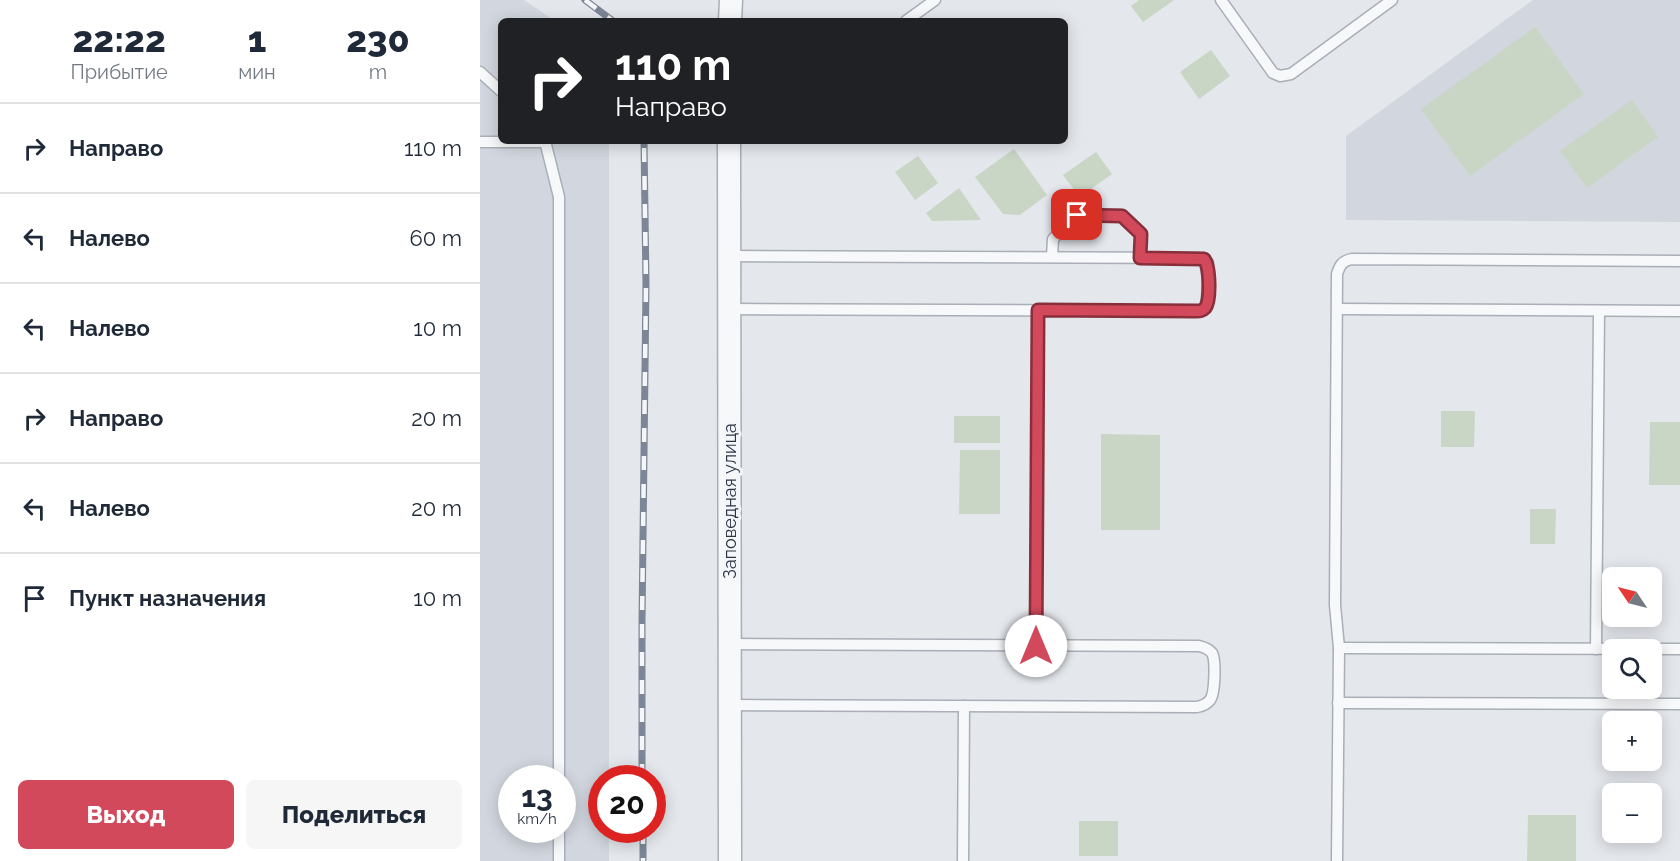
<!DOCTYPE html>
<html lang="ru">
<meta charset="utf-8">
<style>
body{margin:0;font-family:Raleway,sans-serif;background:#f6f6f7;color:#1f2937;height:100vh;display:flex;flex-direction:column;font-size:22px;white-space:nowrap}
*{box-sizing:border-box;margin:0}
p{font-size:20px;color:#747a83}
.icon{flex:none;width:33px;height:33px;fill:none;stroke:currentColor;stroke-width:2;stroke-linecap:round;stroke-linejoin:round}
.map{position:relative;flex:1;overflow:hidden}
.details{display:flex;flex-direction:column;background:#fff;width:480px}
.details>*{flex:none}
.banner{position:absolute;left:18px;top:18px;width:570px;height:126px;border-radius:9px;box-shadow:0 3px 15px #0003;background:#202124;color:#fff;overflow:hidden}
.needle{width:39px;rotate:305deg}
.tools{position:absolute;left:1122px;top:567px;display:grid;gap:12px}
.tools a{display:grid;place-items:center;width:60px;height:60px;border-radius:9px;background:#fff;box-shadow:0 3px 15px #0003;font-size:30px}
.speed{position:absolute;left:18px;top:765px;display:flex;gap:12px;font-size:30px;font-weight:700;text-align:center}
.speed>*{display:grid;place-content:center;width:78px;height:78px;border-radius:50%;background:#fff;box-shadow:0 3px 15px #0003;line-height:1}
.speed small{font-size:15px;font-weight:400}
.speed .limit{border:9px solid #d22;background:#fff;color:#111}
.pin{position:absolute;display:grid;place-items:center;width:51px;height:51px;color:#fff;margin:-26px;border-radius:12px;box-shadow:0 3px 9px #0006}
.me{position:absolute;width:66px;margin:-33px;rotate:0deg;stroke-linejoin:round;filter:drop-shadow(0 0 4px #0008)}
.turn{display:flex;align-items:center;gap:21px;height:126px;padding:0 18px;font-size:27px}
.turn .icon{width:78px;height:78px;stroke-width:2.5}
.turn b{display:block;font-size:42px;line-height:51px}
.eta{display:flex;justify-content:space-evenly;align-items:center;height:102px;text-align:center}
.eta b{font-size:36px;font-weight:800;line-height:42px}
.cta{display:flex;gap:12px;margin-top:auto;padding:12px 18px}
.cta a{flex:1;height:69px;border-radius:9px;background:#d1495b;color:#fff;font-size:24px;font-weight:800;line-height:69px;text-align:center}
.cta a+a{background:#f6f6f7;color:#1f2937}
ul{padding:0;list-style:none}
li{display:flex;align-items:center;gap:18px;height:90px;padding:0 18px;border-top:2px solid #e0e1e3}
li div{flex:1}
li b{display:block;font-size:22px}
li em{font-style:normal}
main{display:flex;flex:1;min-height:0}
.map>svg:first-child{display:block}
.built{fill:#d2d6de;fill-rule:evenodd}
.green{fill:#c9d6c5}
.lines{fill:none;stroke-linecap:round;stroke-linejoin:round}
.lane-casing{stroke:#a9aeb7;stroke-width:13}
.street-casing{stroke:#a9aeb7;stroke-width:25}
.lane{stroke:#f7f8fa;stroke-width:10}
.street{stroke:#f7f8fa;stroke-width:22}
.rail-casing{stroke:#7d8696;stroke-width:7}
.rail{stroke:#f4f6f9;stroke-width:4.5;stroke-dasharray:14;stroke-linecap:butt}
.route-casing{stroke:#882f3b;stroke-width:15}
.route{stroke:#d1495b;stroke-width:10}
.labels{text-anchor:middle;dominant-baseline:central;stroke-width:6;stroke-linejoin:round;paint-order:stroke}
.street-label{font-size:18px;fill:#2b3445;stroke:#f4f6f9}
</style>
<main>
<section class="details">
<div class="eta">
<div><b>22:22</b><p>Прибытие</p></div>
<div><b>1</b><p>мин</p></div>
<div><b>230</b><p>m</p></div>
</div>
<ul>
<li><svg class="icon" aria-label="right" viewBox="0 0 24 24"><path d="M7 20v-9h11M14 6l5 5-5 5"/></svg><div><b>Направо</b></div><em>110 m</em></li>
<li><svg class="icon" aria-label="left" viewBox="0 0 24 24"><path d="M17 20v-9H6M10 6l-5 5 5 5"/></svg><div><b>Налево</b></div><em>60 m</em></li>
<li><svg class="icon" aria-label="left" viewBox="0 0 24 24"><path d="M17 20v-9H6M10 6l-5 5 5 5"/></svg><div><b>Налево</b></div><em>10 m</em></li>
<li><svg class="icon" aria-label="right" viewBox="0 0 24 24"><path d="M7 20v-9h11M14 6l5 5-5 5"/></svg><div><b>Направо</b></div><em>20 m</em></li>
<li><svg class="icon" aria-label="left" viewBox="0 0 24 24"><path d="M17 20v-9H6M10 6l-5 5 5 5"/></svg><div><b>Налево</b></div><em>20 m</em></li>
<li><svg class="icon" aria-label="arrive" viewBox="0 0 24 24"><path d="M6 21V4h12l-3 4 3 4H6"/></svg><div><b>Пункт назначения</b></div><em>10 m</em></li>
</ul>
<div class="cta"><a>Выход</a><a>Поделиться</a></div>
</section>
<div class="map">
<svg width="1200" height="861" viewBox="0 0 1200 861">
<rect width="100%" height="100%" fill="#e4e7ec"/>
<g class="built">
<path d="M0 0H44L75 21H21V141H129V778H122V830H129V861H0ZM32 778H82V830H32Z"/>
<path d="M1053 0H1200V222L866 220V136Z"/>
</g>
<g class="green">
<path d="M659 0H694L663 22 651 6Z"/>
<path d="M1055 27 1104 94 990 176 941 109Z"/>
<path d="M731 50 750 76 719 99 700 72Z"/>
<path d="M1152 100 1178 137 1107 188 1080 151Z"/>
<path d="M534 149 567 195 540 215 523 214 495 177Z"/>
<path d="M616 152 632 174 600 197 583 175Z"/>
<path d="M438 156 458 183 435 200 415 172Z"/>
<path d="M479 188 501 220 452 221 446 213Z"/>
<path d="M961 411H995L994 447H961Z"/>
<rect x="474" y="416" width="46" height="27"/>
<path d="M1170 422H1200V485H1169Z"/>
<path d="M621 434 680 435V530H621Z"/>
<path d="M480 450H520V514H479Z"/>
<path d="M1050 509H1076L1075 544H1050Z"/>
<path d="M1048 815H1096V861H1047Z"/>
<rect x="599" y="821" width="39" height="35"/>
</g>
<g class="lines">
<g class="lane-casing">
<g id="lane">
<path d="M741 0 793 73 800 76 811 74 912 0"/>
<path d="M426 21 455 0"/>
<path d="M0 72 21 91"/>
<path d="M65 141 79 197V778"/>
<path d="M0 142H65"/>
<path d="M249 256 718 258 728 263V269L727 306 722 310 716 311 249 309"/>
<path d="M572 257 573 239 597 215H642L661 234 660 258"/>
<path d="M857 309 1200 311"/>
<path d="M250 644 719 646C723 647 729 649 732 653 736 660 735 694 730 700 727 704 722 706 717 707L250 705"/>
<path d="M556 646 558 310"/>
<path d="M859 648 1200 649"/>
<path d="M1116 649 1119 311"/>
<path d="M858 703 1200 704"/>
<path d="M79 861V830"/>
<path d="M483 861 484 706"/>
<path d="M857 861 859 648 855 605 857 274C860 265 862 261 872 259L1200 261"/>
</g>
</g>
<g class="street-casing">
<g id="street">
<path d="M250 21 251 0"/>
<path d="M249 141 250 861"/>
</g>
</g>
<use href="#lane" class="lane"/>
<use href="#street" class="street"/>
<g class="rail-casing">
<g id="rail">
<path d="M105 0 133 21"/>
<path d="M162 778V622L166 285 164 141"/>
<path d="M163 830V861"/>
</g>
</g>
<use href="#rail" class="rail"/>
</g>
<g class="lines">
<g class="route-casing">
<path id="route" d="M556 646 558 310 716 311C720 311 722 311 725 308 731 301 730 266 724 259L660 258 661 234 642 216 597 215"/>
</g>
<use href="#route" class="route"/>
</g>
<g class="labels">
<g class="street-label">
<text transform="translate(249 501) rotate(-90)">Заповедная улица</text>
</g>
</g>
</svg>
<div class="tools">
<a><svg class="needle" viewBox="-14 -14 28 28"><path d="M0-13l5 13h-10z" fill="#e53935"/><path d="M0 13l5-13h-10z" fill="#747a83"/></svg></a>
<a><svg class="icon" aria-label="search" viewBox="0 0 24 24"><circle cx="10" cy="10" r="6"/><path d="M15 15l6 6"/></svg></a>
<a>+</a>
<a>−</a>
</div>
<div class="speed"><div>13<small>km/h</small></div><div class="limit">20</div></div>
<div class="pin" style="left:597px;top:215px;background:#d93025"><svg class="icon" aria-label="arrive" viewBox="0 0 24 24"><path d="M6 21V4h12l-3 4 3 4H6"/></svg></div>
<svg class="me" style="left:556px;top:646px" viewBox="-20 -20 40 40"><circle r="19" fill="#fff"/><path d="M0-13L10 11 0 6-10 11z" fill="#d1495b"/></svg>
<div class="banner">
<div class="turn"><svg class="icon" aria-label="right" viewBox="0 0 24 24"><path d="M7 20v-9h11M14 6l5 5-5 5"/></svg><div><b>110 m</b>Направо</div></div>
</div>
</div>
</main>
